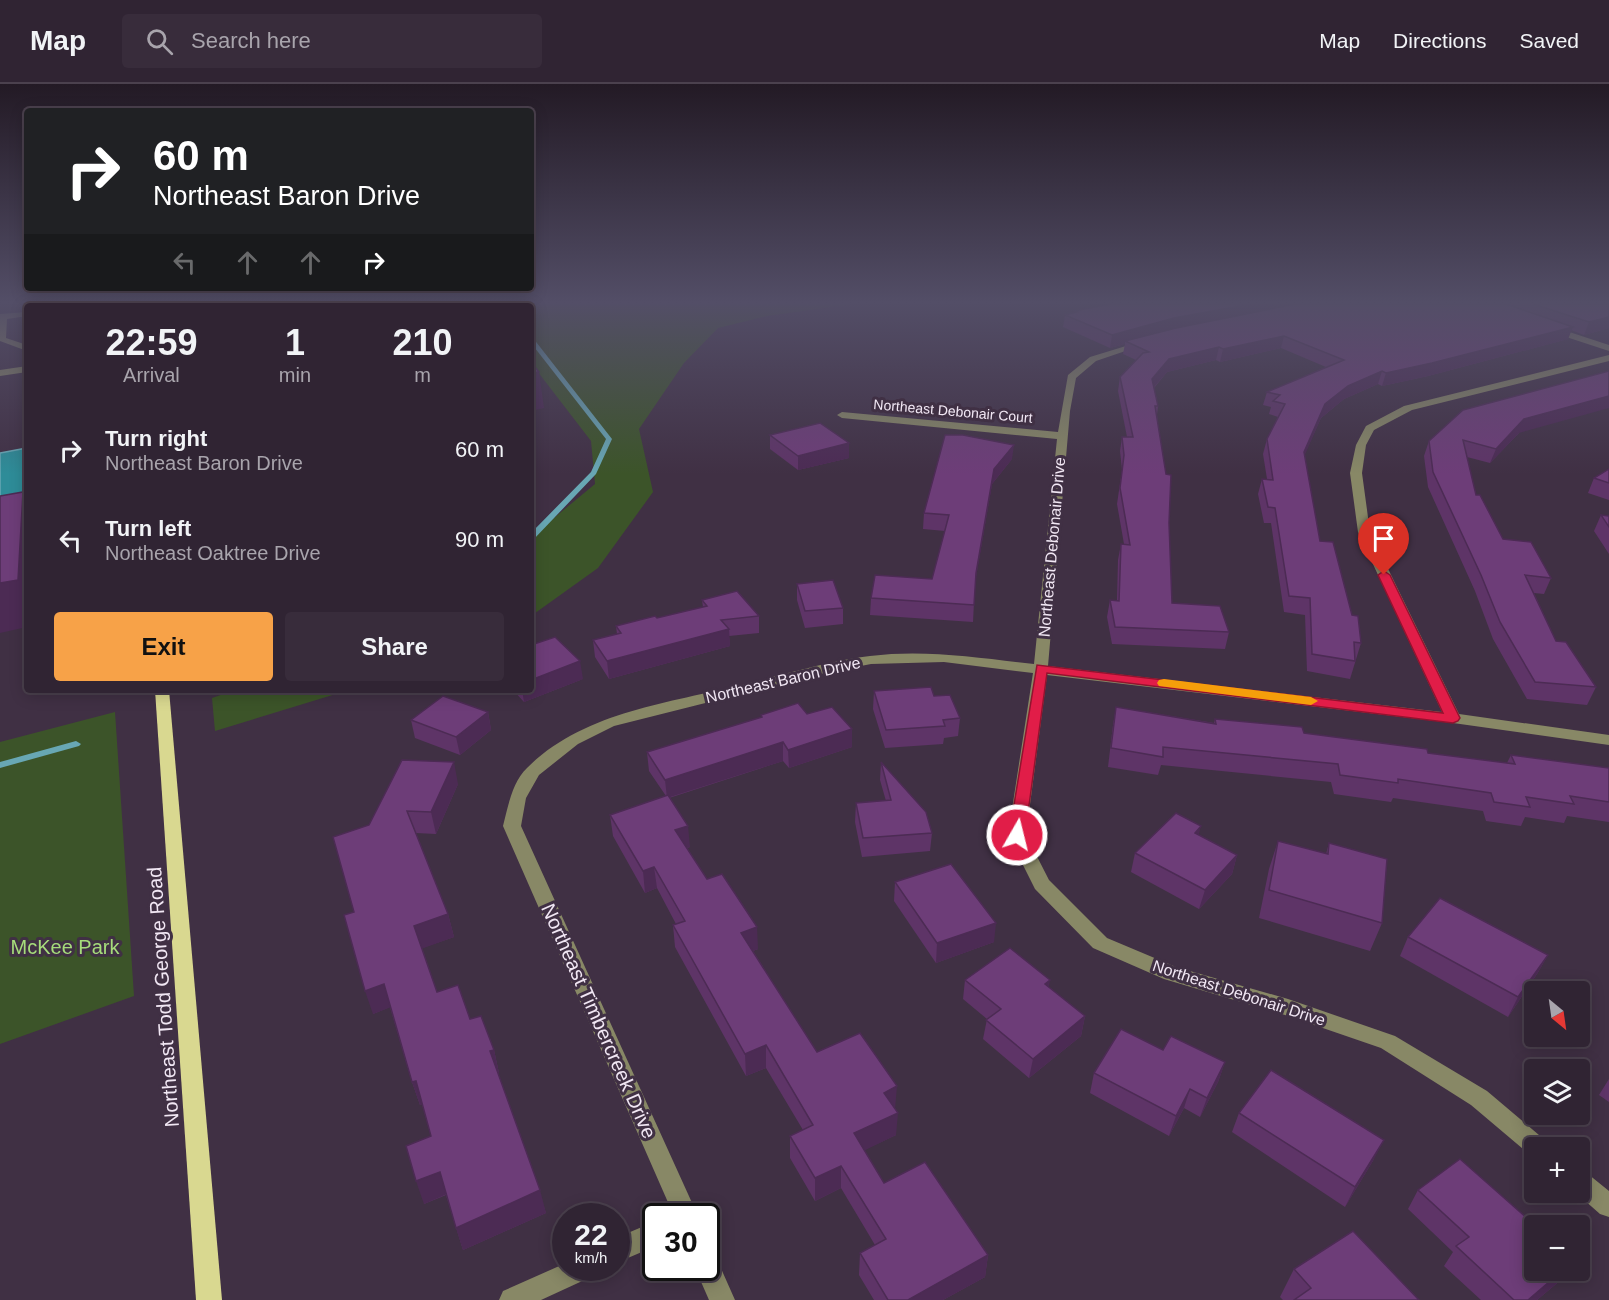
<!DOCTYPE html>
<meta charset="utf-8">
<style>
body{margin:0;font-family:Helvetica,sans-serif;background:#382c3b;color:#f1f3f6;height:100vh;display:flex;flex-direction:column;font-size:22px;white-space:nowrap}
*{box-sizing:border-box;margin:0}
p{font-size:20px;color:#a8a4ac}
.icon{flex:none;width:33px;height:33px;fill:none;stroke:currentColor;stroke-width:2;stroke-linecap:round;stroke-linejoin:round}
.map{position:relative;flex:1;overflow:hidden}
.drawer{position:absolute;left:24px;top:219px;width:510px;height:390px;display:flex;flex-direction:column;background:#302433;border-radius:6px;box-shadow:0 3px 15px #0003,0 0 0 2px #4b414e}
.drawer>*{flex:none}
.top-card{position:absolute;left:24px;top:24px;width:510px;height:183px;border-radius:6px;box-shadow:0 3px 15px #0003,0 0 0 2px #4b414e;background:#202124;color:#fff;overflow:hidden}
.needle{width:39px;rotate:151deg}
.tools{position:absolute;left:1524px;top:897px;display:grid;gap:12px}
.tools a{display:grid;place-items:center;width:66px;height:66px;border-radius:6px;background:#302433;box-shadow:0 3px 15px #0003,0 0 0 2px #4b414e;font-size:30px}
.speed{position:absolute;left:552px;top:1119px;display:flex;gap:12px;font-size:30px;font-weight:700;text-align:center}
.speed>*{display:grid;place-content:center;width:78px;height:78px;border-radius:50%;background:#302433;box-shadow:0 3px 15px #0003,0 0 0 2px #4b414e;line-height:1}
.speed small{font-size:15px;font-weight:400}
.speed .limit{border:3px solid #111;border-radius:9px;background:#fff;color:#111}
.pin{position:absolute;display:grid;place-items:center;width:51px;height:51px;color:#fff;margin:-62px -26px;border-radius:50% 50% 50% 0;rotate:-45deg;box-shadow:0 0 6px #0007}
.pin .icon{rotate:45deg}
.me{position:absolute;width:66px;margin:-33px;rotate:8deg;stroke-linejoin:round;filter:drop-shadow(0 0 4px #0008)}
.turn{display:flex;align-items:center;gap:21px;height:126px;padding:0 30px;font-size:27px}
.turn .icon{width:78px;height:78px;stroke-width:2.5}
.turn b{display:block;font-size:42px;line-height:51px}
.lanes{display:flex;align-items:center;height:57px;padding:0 30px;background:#0003;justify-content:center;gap:30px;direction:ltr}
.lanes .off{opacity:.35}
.eta{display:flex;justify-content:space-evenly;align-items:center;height:102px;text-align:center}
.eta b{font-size:36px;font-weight:800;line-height:42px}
.primary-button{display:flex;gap:12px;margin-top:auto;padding:12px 30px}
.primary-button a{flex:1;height:69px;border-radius:6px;background:#f7a248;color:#111;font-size:24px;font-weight:800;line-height:69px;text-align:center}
.primary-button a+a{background:#382c3b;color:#f1f3f6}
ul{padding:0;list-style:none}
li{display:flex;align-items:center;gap:18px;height:90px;padding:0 30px}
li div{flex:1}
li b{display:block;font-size:22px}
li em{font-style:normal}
header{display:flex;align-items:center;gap:36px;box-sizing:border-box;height:84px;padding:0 30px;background:#302433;border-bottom:2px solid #4b414e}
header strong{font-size:28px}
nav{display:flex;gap:33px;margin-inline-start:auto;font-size:21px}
.search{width:420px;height:54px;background:#382c3b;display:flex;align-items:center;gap:15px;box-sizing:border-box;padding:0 21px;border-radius:6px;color:#a8a4ac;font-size:22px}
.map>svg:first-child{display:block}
.green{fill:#3c5429}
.water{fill:#2e8c98;stroke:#68a7b4;stroke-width:1.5}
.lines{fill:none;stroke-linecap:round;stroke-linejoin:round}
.stream{fill:#68a7b4;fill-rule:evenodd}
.minor{fill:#886;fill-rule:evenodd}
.major{fill:#d9d890;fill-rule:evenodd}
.wall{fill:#5e3467}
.shaded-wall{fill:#4c2b54}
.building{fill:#6d3d78;stroke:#4c2b54;stroke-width:1.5}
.route{fill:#e11d48;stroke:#92132f;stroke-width:1.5}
.slow{fill:#f59e0b}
.labels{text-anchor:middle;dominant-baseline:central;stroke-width:6;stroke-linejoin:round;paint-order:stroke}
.far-street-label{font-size:14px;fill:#f1e7f4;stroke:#403044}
.street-label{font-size:16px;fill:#f1e7f4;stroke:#403044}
.near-park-label{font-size:20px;fill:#a6dc7b;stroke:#403044}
.near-street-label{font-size:20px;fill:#f1e7f4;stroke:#403044}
</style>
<header>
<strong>Map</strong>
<div class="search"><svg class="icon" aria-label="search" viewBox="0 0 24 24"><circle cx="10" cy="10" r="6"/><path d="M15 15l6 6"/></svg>Search here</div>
<nav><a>Map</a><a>Directions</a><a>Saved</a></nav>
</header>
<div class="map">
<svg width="1609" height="1216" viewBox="0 0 1609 1216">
<rect width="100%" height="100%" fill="#403044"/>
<g class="green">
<path d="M529 220H853L767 232 718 244 684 279 639 345 653 408 598 484 531 532V453L595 400 591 357 531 279V222H528Z"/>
<path d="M235 606H349L215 647 212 614Z"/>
<path d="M115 628 134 912 0 960V658Z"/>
</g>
<path class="water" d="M27 364V408L0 413V369Z"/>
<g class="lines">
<g class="stream">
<path d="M518 220H522L521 222H517Z"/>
<path d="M531 253 533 254 612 355 596 390 534 455H531V449L591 388 606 355 531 259Z"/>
<path d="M236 606H245L240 610 237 609Z"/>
<path d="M76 657 81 660 79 662 0 684V678Z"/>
</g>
<g class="minor">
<path d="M88 220H109L86 222Z"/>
<path d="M286 220H294L295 222H287Z"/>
<path d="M27 228V232L7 235 6 254 27 261V267L0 257V230Z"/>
<path d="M1551 242 1609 261V267L1548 247 1547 245Z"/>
<path d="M1139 258 1146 260 1096 277 1076 294 1070 327 1048 582 1442 628 1358 448 1350 389 1356 361 1366 342 1404 322 1609 271V277L1412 326 1374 346 1366 361 1362 389 1370 448 1459 630 1609 651V661L1453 639 1047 591 1026 751 1049 796 1107 854 1176 883 1288 915 1395 952 1487 1007 1546 1057 1549 1064H1534V1073L1530 1071 1471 1021 1381 964 1285 931 1164 895 1093 864 1035 805 1008 751 1033 589 944 578 871 580 820 590 614 642 578 660 539 691 526 714 521 742 698 1132H674L503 742C508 723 512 698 527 684 583 628 669 619 741 601 784 591 827 577 870 572 925 565 980 574 1034 580L1057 355 842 334 837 331 842 328 1058 348 1068 291 1090 273Z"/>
<path d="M27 282V288L0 292V286Z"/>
<path d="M1580 1087 1588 1090 1609 1107V1133L1600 1130 1575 1108H1580Z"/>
<path d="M656 1137V1162L616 1179V1154Z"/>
<path d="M706 1168 715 1171 735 1216H709L695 1184H706Z"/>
<path d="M566 1179V1184H595L591 1193 541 1216H499L503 1207Z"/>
</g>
<g class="major">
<rect x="118" y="220" width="8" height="2"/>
<path d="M155 606H169L222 1216H196Z"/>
</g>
</g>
<g class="wall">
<path d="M328 220H505V222H329Z"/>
<path d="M1111 220H1609V244L1584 251 1571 246 1568 255 1428 292 1382 302 1378 300 1344 315 1321 334 1304 371 1320 457 1352 531 1361 559 1350 595 1307 587 1305 531 1284 528 1271 439H1264L1258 410 1262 395H1267L1263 370 1267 355 1278 333 1269 330 1271 323 1263 321 1267 308 1326 283 1281 264 1220 278 1216 276 1167 288 1154 304 1158 322 1157 331 1169 439 1172 519 1229 548 1225 565 1112 560 1107 533 1110 516 1117 517 1118 476 1121 460H1124L1117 420 1122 386 1120 367 1122 353H1127L1118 307 1120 293 1136 276 1123 270 1125 260 1110 264 1063 243 1065 231 1074 229V227Z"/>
<path d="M1519 349 1490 379 1467 373 1476 411 1503 455 1551 494 1544 510 1534 509 1556 557 1596 603 1587 621 1527 615 1493 555 1475 507 1428 403 1424 372 1429 357Z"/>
<path d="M770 351 849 359V374L798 386 770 365Z"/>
<path d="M1012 375 992 400 975 498 973 538 870 531 871 514 932 495 945 447 923 445 924 429Z"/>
<path d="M1609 385V416L1588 409 1594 394Z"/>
<path d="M1601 431 1609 432V470L1594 447Z"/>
<path d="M797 500 843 524V540L805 544 797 516Z"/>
<path d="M702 516 759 532V549L729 552 730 562 609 595 595 573 593 556 617 550 616 542 657 534 703 523Z"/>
<path d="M583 595 524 618 513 606H531Z"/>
<path d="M874 607 934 612 960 634 958 652 944 654 943 660 885 664 873 625Z"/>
<path d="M1116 623 1214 639 1215 635 1428 669 1507 679 1511 671 1609 684V738L1567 732 1564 739 1525 733 1521 742 1486 737 1483 727 1393 714 1391 718 1334 710 1331 698 1161 681 1158 691 1108 683 1113 641Z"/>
<path d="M488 628 491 646 460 671 415 654 411 636Z"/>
<path d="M807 630 852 663 789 684 783 677 669 714 690 763 687 764 707 795 758 865 753 867 817 968 895 1025 896 1051 864 1066 884 1099 988 1171 985 1193 943 1216H874L859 1191 860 1169 875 1161 841 1104 815 1117 790 1074V1052L803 1046 766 984 746 992 675 863 673 841 676 840 657 804 645 809 613 752 610 731 666 712 649 687 647 668 761 634V631Z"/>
<path d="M881 678 932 749 930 767 862 773 855 738 856 719 886 717 880 696Z"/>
<path d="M458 700 436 750 416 749 448 830 454 853 422 864 437 908 470 935 494 966 499 989H498L546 1129 463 1166 446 1111 424 1120 431 1052 422 1020 420 1021 412 998 390 923 373 930 369 741Z"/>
<path d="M1199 751 1237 771 1232 790 1199 825 1131 788 1135 769Z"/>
<path d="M1278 757 1326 770 1329 759 1382 839 1370 867 1259 834 1269 785Z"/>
<path d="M895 798 994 858 936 879 894 817Z"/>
<path d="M1408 853 1548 871 1537 890 1508 933 1400 872Z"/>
<path d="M965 896 1049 903 1085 932 1081 952 1029 994 983 955 987 935 963 915Z"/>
<path d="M1163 966 1225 978 1218 998 1200 1033 1184 1024 1169 1052 1090 1009 1094 989Z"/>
<path d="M1609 995V1018L1599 1011Z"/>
<path d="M1239 1029 1374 1075 1345 1123 1232 1048Z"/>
<path d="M1418 1106 1562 1195 1537 1216H1481L1444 1182 1453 1168 1408 1125Z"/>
<path d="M1294 1185 1419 1216H1283L1280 1213Z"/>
</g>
<g class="shaded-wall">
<rect x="466" y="220" width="39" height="2"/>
<path d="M1251 220H1311L1125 257V260L1110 264 1112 251 1174 234Z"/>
<path d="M1609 233V244L1584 251 1589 238Z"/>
<path d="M1573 243 1568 255 1428 292 1382 302 1386 289Z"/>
<path d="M1284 252 1281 264 1220 278 1223 265Z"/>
<path d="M1219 263 1216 276 1167 288 1149 309 1152 295 1169 275Z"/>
<path d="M1382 287 1378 300 1344 315 1321 334 1300 382 1304 368 1325 320 1348 302Z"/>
<path d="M539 288 544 324 531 327V289Z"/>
<path d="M1609 312V324L1519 349 1490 379 1496 365 1524 335Z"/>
<path d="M849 359V374L798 386V372Z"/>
<path d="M1014 361 1012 375 992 400 974 505 976 489 994 385Z"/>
<path d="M23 408 27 418V543L0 549V499Z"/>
<path d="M729 545 730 562 609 595 607 577Z"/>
<path d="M580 577 583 595 524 618 522 606H531V596Z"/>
<path d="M488 628 491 646 460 671 456 653Z"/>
<path d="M852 645V663L789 684 788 666Z"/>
<path d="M783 658V677L667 714 665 696Z"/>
<path d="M454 678 458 700 436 750 431 728Z"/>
<path d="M688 742 690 763 677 767 675 746Z"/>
<path d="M1201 742 1196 761 1195 749Z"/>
<path d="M1237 771 1232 790 1199 825 1205 806Z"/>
<path d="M654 783 657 804 645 809 643 787Z"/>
<path d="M448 830 454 853 421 865 414 842Z"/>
<path d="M996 839 994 858 936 879 937 859Z"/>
<path d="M757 843 758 865 742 871 741 849Z"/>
<path d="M1548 871 1537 890 1508 933 1518 913Z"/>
<path d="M1050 896 1047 915 1045 900Z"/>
<path d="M384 900 391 923 373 930 365 907Z"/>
<path d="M1085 932 1081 952 1029 994 1033 975Z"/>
<path d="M766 961V984L746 992 745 970Z"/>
<path d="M494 966 499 989 496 990 490 967Z"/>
<path d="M1225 978 1218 998 1200 1033 1207 1014Z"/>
<path d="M416 997 423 1020 420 1021 412 998Z"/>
<path d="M897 1002 895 1025 884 1009Z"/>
<path d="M1190 1005 1184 1024 1169 1052 1176 1032Z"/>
<path d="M898 1029 896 1051 853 1072 854 1049Z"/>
<path d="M1384 1056 1374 1075 1345 1123 1355 1103Z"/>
<path d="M841 1082V1104L815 1117V1094Z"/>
<path d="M440 1088 447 1110 424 1120 416 1097Z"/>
<path d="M540 1106 546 1129 463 1166 456 1144Z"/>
<path d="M988 1171 985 1193 943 1216H908Z"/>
<path d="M1563 1186H1568L1562 1195 1537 1216H1528Z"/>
</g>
<g class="building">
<path d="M199 220H251L252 222H199Z"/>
<path d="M340 220H475L477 222H341Z"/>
<path d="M1111 220H1251L1174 234 1112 251 1065 231 1077 228 1074 227Z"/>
<path d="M1295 220H1506L1573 243 1432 279 1386 289 1382 287 1348 302 1325 320 1304 368 1320 457 1333 458 1352 531 1358 532 1361 559 1354 558 1355 577 1312 570 1310 514 1289 512 1275 424 1268 423 1262 395 1273 396 1267 355 1285 320 1273 317 1280 311 1267 308 1344 276 1284 252 1223 265 1219 263 1169 275 1152 295 1158 322H1155L1166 390 1171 391 1169 439 1172 519 1220 522 1229 548 1115 543 1110 516 1119 517 1121 460 1130 461 1120 404 1124 371 1122 353H1133L1120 293 1143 269 1149 268 1125 257 1176 244Z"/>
<path d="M1533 220H1609V233L1589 238Z"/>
<path d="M531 278 539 288 531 289Z"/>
<path d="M1609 287V312L1524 335 1496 365 1463 356 1476 411H1480L1503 455 1531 458 1551 494 1525 491 1556 557 1566 558 1596 603 1535 598 1500 538 1481 491 1433 388 1429 357 1463 326Z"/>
<path d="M820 339 849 359 798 372 770 351Z"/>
<path d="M945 351H963L1014 361 994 385 976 489 974 521 871 514 875 491 932 495 949 431 924 429Z"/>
<path d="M1609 385V399L1594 394Z"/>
<path d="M23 408 18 496 0 499V412Z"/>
<path d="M1601 431 1609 432V443Z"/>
<path d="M833 496 843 524 805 527 797 500Z"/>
<path d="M737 507 759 532 721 536 729 545 607 577 593 556 621 549 616 542 655 532 657 534 707 522 702 516Z"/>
<path d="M555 553 580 577 531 596V561Z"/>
<path d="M931 603 934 612 950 611 960 634 943 636 945 642 886 646 874 607Z"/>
<path d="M443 612 488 628 456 653 411 636Z"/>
<path d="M798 619 807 630 832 623 852 645 788 666 783 658 665 696 647 668 762 633 761 631Z"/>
<path d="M1116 623 1216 640 1215 635 1302 643 1304 649 1427 665 1428 669 1515 680 1511 671 1609 684V718L1570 712 1574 720 1526 713 1530 723 1494 718 1491 709 1398 695V699L1340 691 1338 680 1163 663V673L1111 664Z"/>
<path d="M402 676 454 678 431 728 407 727 448 830 414 842 437 908 458 901 470 935 481 932 494 966 490 967 540 1106 456 1144 440 1088 416 1097 406 1062 431 1052 416 997 412 998 384 900 365 907 344 831 354 828 333 753 369 741Z"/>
<path d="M881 678 926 728 932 749 863 754 856 719 891 716Z"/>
<path d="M668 711 688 742 675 746 707 795 722 790 757 843 741 849 817 968 860 949 897 1002 884 1009 898 1029 854 1049 884 1099 925 1078 988 1171 908 1216H888L860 1169 886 1155 841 1082 815 1094 790 1052 813 1041 766 961 745 970 673 841 685 837 654 783 643 787 610 731Z"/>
<path d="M1176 729 1201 742 1195 749 1237 771 1205 806 1135 769Z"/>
<path d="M1278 757 1328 770 1329 759 1387 775 1382 839 1269 806Z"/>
<path d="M951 780 996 839 937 859 895 798Z"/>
<path d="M1440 814 1548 871 1518 913 1408 853Z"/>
<path d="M1010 864 1050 896 1045 900 1085 932 1033 975 986 936 1001 925 965 896Z"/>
<path d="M1121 945 1163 966 1171 952 1225 978 1207 1014 1190 1005 1176 1032 1094 989Z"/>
<path d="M1271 986 1384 1056 1355 1103 1239 1029Z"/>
<path d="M1460 1075 1536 1142H1534V1186H1563L1528 1216H1514L1456 1162 1469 1153 1418 1106Z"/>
<path d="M1353 1147 1419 1216H1294L1311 1204 1294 1185Z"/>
</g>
<linearGradient id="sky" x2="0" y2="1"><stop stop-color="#231a25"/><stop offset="0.56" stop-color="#534e67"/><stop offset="1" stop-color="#534e67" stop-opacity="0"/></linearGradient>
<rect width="1609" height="390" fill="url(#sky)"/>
<path class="route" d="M1384 487 1390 491 1460 634 1458 637 1453 639 1047 589 1025 751 1023 754H1012L1009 751 1037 581 1443 629 1378 491Z"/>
<path class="slow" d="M1164 595 1311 613 1318 617 1311 621 1159 602 1157 599 1159 596Z"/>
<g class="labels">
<g class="far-street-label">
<text transform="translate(953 327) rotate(5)">Northeast Debonair Court</text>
</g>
<g class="street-label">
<text transform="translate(1052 463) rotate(-85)">Northeast Debonair Drive</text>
<text transform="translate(783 596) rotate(-13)">Northeast Baron Drive</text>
<text transform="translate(1239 909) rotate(18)">Northeast Debonair Drive</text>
</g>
<g class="near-park-label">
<text x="65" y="863">McKee Park</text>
</g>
<g class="near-street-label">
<text transform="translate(163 913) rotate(-94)">Northeast Todd George Road</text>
<text transform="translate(599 937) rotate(66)">Northeast Timbercreek Drive</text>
</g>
</g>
</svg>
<div class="tools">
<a><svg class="needle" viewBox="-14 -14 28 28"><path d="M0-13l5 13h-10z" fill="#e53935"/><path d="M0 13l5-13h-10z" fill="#a8a4ac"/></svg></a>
<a><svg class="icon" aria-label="layers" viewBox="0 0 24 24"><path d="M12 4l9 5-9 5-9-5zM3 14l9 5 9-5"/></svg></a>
<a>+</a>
<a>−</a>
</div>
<div class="speed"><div>22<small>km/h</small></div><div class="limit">30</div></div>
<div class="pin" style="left:1384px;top:491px;background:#d93025"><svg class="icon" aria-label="arrive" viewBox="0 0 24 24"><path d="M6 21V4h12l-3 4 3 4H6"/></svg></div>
<svg class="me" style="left:1017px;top:751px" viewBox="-20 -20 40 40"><circle r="17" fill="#e11d48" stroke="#fff" stroke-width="3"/><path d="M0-11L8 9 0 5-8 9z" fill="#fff"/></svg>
<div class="top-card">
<div class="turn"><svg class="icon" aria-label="right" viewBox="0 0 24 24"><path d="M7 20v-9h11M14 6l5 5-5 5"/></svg><div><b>60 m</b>Northeast Baron Drive</div></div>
<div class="lanes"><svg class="icon off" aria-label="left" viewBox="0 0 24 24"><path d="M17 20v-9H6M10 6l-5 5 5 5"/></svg><svg class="icon off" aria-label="ahead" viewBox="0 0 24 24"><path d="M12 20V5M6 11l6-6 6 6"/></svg><svg class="icon off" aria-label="ahead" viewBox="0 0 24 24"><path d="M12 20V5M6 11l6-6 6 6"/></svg><svg class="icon" aria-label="right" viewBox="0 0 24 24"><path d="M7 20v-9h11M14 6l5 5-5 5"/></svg></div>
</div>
<section class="drawer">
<div class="eta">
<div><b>22:59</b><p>Arrival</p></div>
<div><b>1</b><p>min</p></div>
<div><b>210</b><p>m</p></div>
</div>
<ul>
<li><svg class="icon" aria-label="right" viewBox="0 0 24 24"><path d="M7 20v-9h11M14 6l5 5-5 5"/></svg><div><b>Turn right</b><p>Northeast Baron Drive</p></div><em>60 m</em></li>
<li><svg class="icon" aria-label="left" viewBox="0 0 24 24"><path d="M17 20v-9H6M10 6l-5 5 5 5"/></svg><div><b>Turn left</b><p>Northeast Oaktree Drive</p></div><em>90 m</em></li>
</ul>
<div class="primary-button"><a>Exit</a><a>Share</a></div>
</section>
</div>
